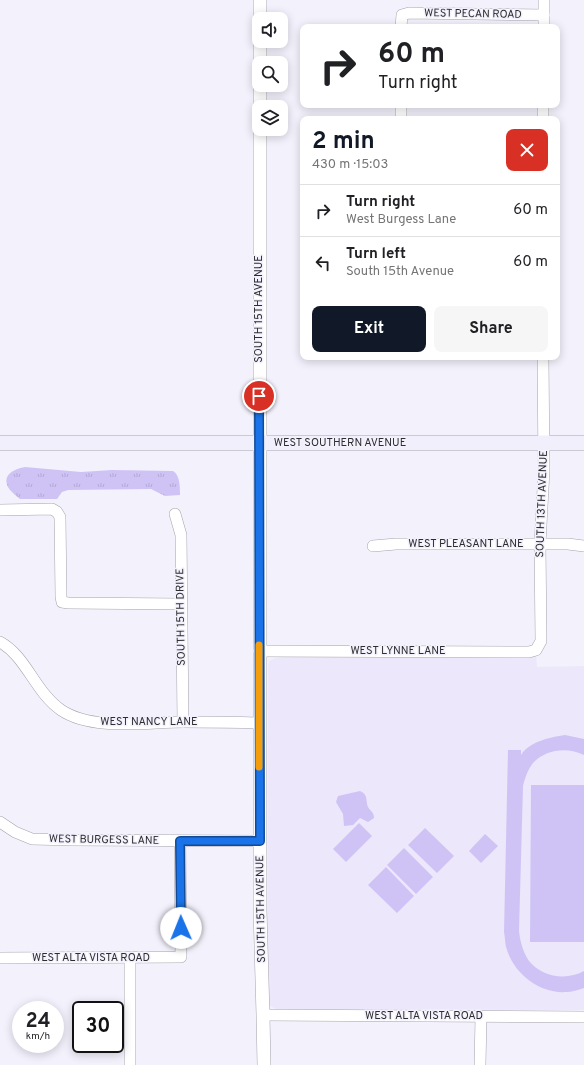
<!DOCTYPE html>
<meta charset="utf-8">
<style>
body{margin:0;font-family:Overpass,sans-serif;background:#f6f6f6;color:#202124;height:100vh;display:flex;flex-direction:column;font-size:15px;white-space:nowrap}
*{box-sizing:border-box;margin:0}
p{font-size:13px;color:#757577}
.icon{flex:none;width:22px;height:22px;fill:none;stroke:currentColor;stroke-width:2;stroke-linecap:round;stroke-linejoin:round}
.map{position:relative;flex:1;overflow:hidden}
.sheet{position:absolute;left:300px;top:116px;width:260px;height:244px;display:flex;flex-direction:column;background:#fff;border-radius:8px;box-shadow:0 2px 10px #0003}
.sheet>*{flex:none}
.banner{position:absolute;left:300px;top:24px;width:260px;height:84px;border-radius:8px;box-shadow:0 2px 10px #0003;background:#fff;color:#202124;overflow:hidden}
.tools{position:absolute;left:252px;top:12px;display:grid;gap:8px}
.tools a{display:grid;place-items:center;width:36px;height:36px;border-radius:8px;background:#fff;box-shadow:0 2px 10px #0003;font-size:20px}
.speed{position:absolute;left:12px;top:1001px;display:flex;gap:8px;font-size:20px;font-weight:700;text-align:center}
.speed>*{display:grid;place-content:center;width:52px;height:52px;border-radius:50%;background:#fff;box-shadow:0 2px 10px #0003;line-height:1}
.speed small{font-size:10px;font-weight:400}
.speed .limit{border:2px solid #111;border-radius:6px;background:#fff;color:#111}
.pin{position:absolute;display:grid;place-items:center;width:34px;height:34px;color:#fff;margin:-17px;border:2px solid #fff;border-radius:50%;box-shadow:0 1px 4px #0007}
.me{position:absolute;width:44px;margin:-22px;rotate:359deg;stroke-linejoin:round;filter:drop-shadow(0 0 3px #0008)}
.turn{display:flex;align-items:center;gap:14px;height:84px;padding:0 12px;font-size:18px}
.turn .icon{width:52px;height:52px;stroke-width:2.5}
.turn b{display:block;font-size:28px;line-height:34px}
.round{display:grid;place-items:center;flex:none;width:42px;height:42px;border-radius:8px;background:#f6f6f6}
.headline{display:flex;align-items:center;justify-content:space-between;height:68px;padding:0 12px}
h1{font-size:24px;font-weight:700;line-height:30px;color:#111827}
.button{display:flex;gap:8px;margin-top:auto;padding:8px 12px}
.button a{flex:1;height:46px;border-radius:8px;background:#111827;color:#fff;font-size:16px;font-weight:700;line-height:46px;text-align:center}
.button a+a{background:#f6f6f6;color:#202124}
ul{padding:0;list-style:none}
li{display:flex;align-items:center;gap:12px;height:52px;padding:0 12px;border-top:1px solid #e0e0e0}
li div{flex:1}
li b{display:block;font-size:15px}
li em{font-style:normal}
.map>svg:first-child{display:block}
.built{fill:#ece7fa}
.grass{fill:url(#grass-tufts)}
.green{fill:#cfc3f6}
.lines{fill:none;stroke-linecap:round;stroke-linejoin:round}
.minor-casing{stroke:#a5a3ad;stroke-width:12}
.tertiary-casing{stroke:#a5a3ad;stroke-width:14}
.secondary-casing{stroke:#a5a3ad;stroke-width:16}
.minor{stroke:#fff;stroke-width:11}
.tertiary{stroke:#fff;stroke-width:13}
.secondary{stroke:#f2effc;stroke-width:15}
.route-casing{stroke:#114b97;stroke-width:10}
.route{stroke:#1a73e8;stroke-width:7}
.slow{stroke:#f59e0b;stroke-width:7}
.labels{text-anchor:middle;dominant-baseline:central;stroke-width:3;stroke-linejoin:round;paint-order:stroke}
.street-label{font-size:11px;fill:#2d2d31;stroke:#f3f1fc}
</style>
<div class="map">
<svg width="584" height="1065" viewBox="0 0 584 1065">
<defs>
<pattern id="grass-tufts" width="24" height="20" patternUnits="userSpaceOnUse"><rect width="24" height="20" fill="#cfc3f6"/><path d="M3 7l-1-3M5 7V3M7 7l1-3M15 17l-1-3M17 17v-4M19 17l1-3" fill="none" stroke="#b2a8d3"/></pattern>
</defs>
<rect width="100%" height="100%" fill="#f3f1fc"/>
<path class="built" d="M536 655 537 667 584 666V1010L276 1009 270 1006 267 1002 268 666 269 661 275 658 293 656 531 657Z"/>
<path class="grass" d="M25 467 81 472 112 470 173 471C180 475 180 487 180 495L165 496 151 489 68 490 62 492 57 499H20C16 496 13 493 10 490 0 476 13 469 25 467Z"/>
<g class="green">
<path d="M565 735 584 739V755C568 747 546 749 533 763 528 769 525 778 523 786L519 931C520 941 523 952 529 961 542 977 566 981 584 971V988C578 990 572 992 566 992 539 994 513 973 506 947 505 942 505 937 504 932L508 750H521V755C529 742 550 737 565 735Z"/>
<path d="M531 785H584V942H530Z"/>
<path d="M360 791C369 795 365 800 368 807 371 812 374 812 374 818L368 822 360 818 353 825 344 826 343 814 336 802 338 796Z"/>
<path d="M359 823 372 836 346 862 333 849Z"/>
<path d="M425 828 454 856 437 873 408 845Z"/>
<path d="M485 834 498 846 481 863 469 851Z"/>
<path d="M404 848 433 877 416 894 387 865Z"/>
<path d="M386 867 414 896 397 913 368 885Z"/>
</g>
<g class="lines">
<g class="minor-casing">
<g id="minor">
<path d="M401 27 402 15 409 13 544 15"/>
<path d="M544 27V0"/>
<path d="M401 119V105"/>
<path d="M543 119V105"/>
<path d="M0 510 52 509 57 512 60 517 61 597 62 602 68 603 181 604"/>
<path d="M175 514 181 535 183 722"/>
<path d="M373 546 396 544H568L584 546"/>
<path d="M0 642C26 656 35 692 61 710 92 731 146 722 183 722 208 722 234 722 259 723"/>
<path d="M259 651 529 652 536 650 541 641 540 544 544 470 543 357"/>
<path d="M0 822 15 832 32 839 72 840 260 841"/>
<path d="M0 958 181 957 180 841"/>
<path d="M130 958V1065"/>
<path d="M263 1015 584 1017"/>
<path d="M480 1065 481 1017"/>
</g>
</g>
<g class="tertiary-casing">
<g id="tertiary">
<path d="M260 19V0"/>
<path d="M260 63V41"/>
<path d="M260 107V85"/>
<path d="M260 129V910L263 1015 264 1065"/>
</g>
</g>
<g class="secondary-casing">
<path id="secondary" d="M0 443H584"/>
</g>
<use href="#minor" class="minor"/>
<use href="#tertiary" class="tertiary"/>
<use href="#secondary" class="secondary"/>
</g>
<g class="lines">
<g class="route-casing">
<path id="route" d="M181 928 180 841H260L259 396"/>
</g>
<use href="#route" class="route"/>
<path class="slow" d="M259 645V767"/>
</g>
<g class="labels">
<g class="street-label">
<text transform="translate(473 14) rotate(1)">WEST PECAN ROAD</text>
<text transform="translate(259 309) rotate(-90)">SOUTH 15TH AVENUE</text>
<text x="340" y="443">WEST SOUTHERN AVENUE</text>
<text transform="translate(542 504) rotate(-88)">SOUTH 13TH AVENUE</text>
<text x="466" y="544">WEST PLEASANT LANE</text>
<text transform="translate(181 617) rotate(-91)">SOUTH 15TH DRIVE</text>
<text x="398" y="651">WEST LYNNE LANE</text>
<text x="149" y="722">WEST NANCY LANE</text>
<text transform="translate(104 840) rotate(1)">WEST BURGESS LANE</text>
<text transform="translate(261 909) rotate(-91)">SOUTH 15TH AVENUE</text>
<text x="91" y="958">WEST ALTA VISTA ROAD</text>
<text x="424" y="1016">WEST ALTA VISTA ROAD</text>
</g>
</g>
</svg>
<div class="tools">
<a><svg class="icon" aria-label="sound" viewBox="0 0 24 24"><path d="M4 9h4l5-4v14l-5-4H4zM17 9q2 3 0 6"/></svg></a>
<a><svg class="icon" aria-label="search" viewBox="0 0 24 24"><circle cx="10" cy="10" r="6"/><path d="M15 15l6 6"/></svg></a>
<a><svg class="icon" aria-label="layers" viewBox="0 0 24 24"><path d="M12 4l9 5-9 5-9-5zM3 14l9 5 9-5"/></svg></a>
</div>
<div class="speed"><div>24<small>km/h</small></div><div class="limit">30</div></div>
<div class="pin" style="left:259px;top:396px;background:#d93025"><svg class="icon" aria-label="arrive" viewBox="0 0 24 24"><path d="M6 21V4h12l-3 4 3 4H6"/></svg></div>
<svg class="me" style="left:181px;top:928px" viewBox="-20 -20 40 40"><circle r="19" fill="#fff"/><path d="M0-13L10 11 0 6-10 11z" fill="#1a73e8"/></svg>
<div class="banner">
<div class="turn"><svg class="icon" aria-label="right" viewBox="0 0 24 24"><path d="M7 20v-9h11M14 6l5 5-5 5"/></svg><div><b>60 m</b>Turn right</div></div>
</div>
<section class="sheet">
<div class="headline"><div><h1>2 min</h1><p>430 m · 15:03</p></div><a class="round" style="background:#d93025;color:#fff"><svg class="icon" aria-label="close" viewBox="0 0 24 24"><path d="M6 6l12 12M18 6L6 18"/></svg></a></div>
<ul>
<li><svg class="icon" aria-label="right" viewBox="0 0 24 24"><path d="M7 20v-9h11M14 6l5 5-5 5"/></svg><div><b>Turn right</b><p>West Burgess Lane</p></div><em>60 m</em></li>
<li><svg class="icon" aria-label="left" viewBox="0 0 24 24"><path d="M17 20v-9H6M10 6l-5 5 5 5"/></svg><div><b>Turn left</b><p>South 15th Avenue</p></div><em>60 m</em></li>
</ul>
<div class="button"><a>Exit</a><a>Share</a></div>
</section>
</div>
